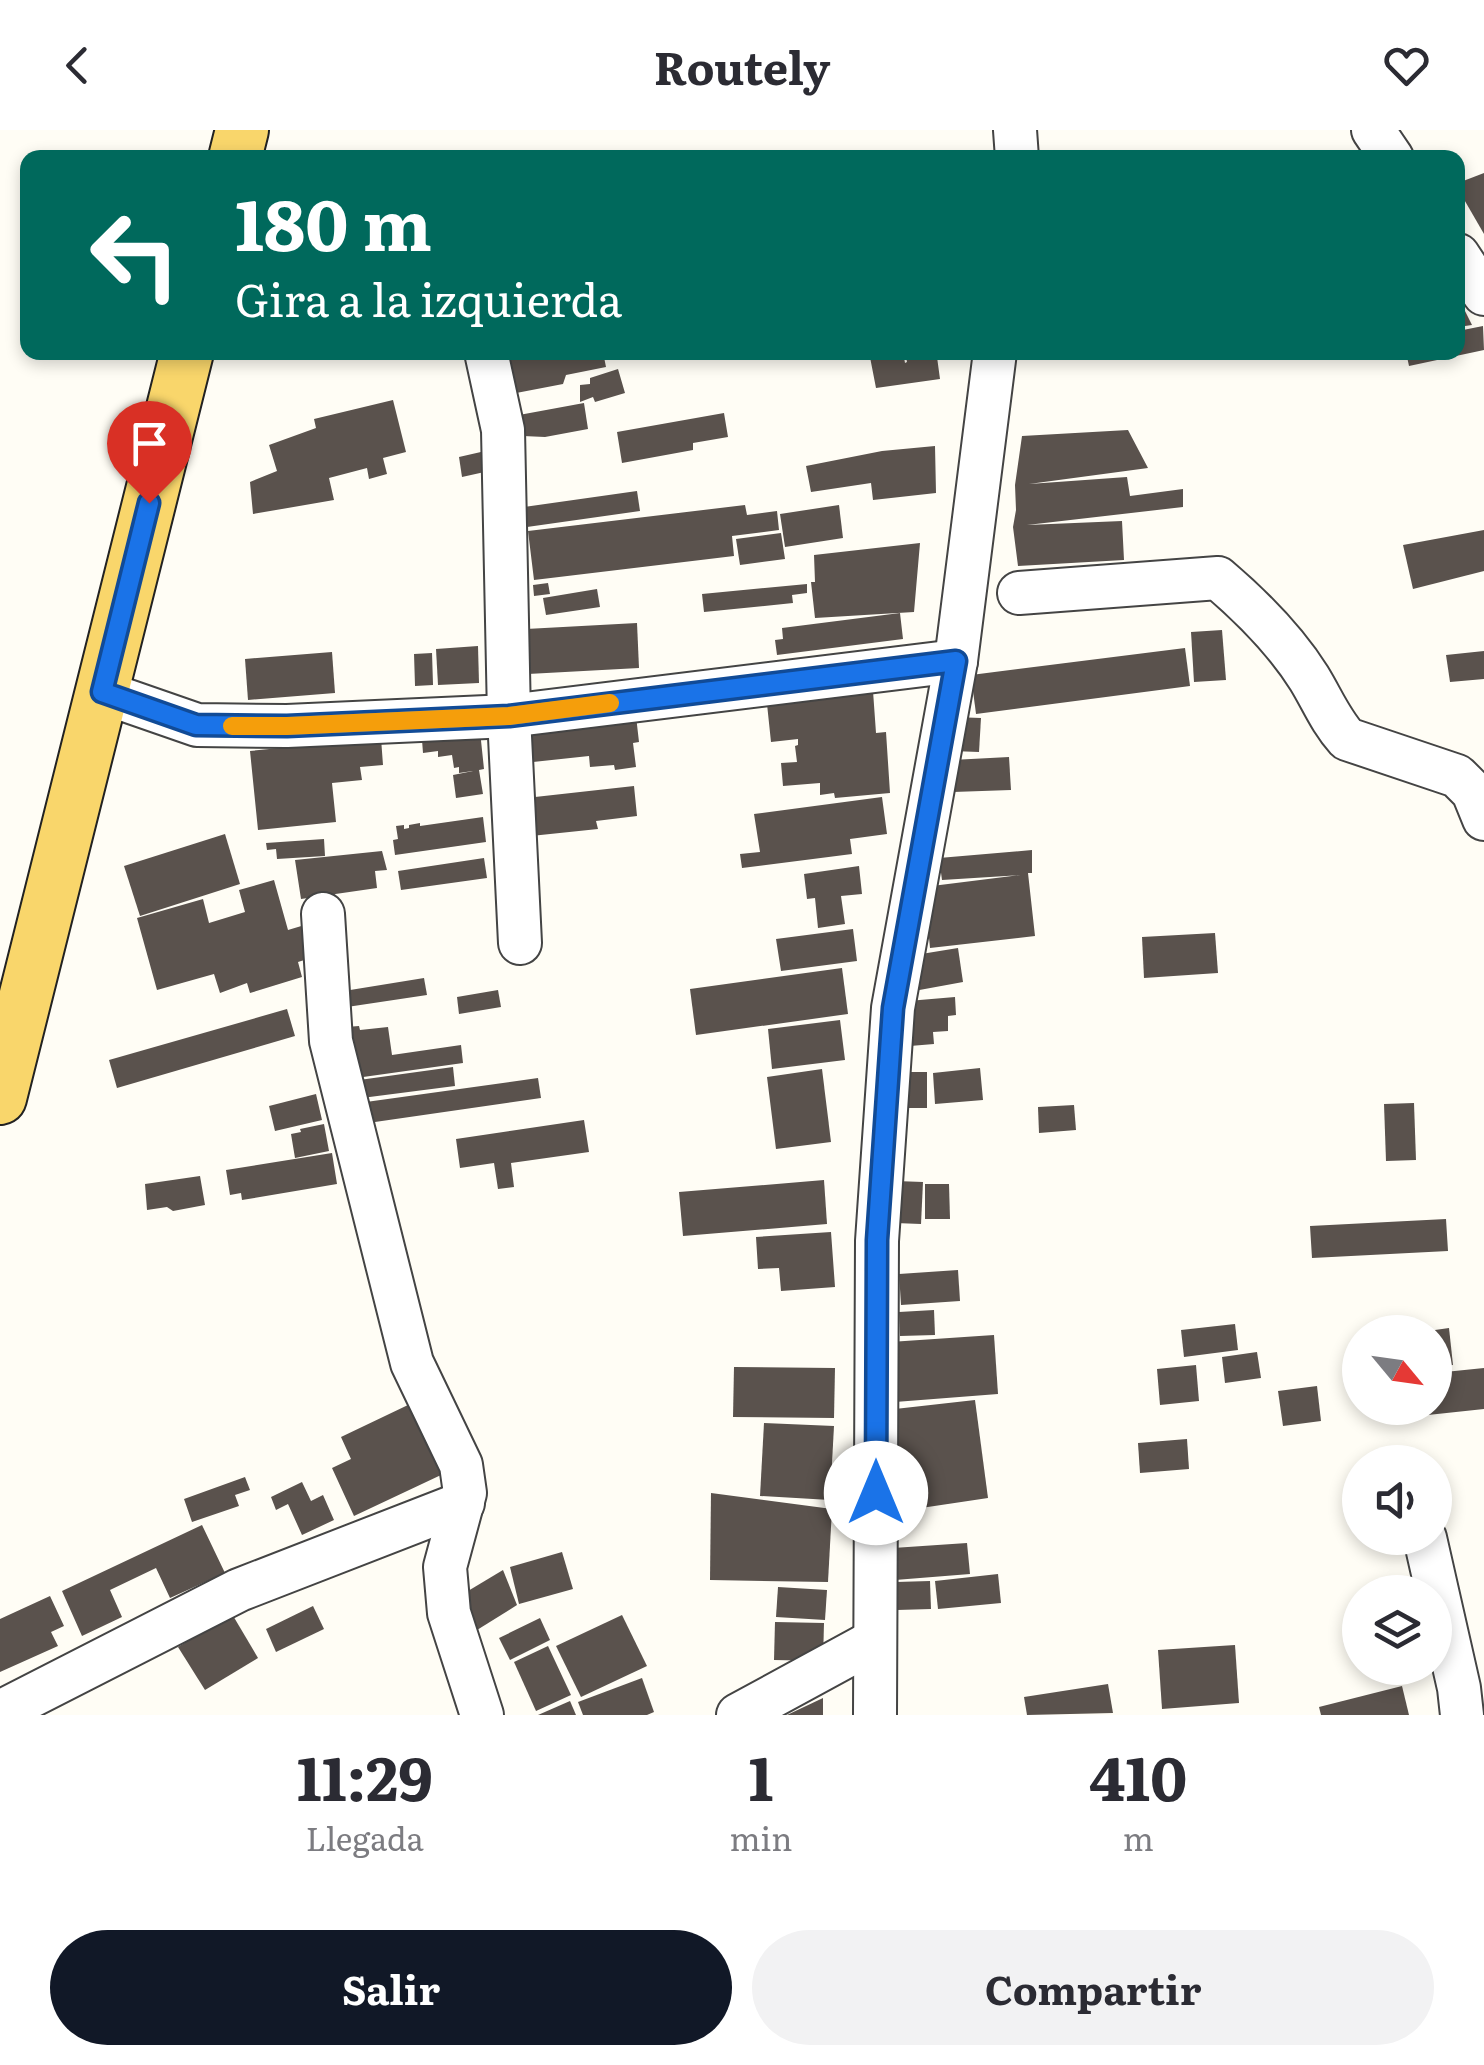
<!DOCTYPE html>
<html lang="es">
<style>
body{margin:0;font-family:Literata,serif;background:#f2f2f3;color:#2b2b33;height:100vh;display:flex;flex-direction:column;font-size:38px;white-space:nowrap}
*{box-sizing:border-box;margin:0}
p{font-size:32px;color:#7c7c81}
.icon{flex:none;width:55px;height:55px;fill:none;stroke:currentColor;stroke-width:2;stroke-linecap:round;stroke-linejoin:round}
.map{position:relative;height:1585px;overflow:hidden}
.panel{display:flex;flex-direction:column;background:#fff;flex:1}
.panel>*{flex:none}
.guide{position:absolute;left:20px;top:20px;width:1445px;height:210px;border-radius:20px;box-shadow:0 5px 15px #0003;background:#00695c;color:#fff;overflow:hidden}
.needle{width:65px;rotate:119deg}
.tools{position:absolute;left:1342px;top:1185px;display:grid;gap:20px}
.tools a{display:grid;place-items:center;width:110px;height:110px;border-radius:50%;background:#fff;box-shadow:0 5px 15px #0003;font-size:50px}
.pin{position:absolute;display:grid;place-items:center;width:85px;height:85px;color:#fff;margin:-102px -42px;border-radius:50% 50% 50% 0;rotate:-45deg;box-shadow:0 0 10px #0007}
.pin .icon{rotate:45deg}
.me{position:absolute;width:110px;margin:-55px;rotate:0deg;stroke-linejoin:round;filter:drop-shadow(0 0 8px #0008)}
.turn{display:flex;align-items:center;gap:35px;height:210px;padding:0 50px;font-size:45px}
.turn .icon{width:130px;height:130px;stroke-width:2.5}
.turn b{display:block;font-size:70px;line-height:85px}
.eta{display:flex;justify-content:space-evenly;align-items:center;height:170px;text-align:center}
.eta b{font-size:60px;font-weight:700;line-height:70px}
.action{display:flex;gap:20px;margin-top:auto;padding:20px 50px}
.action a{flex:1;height:115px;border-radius:60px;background:#111827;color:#fff;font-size:40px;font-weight:700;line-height:115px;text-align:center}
.action a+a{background:#f2f2f3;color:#2b2b33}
header{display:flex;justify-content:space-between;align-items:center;height:130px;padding:0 50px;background:#fff;font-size:45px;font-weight:700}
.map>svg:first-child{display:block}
.building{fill:#5a524d}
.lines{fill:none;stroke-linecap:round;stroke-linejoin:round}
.minor-casing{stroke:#444;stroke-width:46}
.major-casing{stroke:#222;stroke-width:56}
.minor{stroke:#fff;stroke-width:42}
.major{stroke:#f9d66b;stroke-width:52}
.route-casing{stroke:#114b97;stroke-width:25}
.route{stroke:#1a73e8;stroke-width:18}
.slow{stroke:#f59e0b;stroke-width:18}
</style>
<header><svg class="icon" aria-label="back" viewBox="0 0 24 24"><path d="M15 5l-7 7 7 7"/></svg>Routely<svg class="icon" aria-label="heart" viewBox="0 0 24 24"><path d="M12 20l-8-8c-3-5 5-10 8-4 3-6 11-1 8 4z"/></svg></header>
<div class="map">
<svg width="1484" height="1585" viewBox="0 0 1484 1585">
<rect width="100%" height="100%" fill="#fffdf5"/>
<g class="building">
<path d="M1484 43V104L1458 59V53Z"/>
<path d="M1458 167 1472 195 1458 197Z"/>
<path d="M1483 196 1484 220 1409 236 1406 222H1458V201Z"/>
<path d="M503 222H603L606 237 566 245 563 254 511 264Z"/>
<path d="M869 222H903L905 233 907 232 905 222H950V224L937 227 940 249 876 258Z"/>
<path d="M618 239 625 263 595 272 593 267 580 272V255L590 254V248Z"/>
<path d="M393 270 406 322 383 328 387 344 369 349 367 338 329 348 334 370 253 384 250 352 277 341 269 315 316 298 314 289Z"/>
<path d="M584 273 588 299 545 307 523 306 519 285Z"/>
<path d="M724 283 728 307 693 313V320L622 333 617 302Z"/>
<path d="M1128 300 1148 338 1029 354 1127 347 1130 366 1183 359V377L1027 395 1122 391 1124 430 1018 436 1013 397 1016 380 1015 355 1022 306Z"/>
<path d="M935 316 936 363 873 370 871 353 811 362 806 336 882 321Z"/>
<path d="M494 319 498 339 462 347 459 327Z"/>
<path d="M637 361 640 381 527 397 524 377Z"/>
<path d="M745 375 747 385 777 381 779 400 732 406 734 426 534 450 528 401Z"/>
<path d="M839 375 843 408 785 417 780 384Z"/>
<path d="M1484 400V441L1413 459 1403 415Z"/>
<path d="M781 403 785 429 740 435 736 409Z"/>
<path d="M920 413 914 482 815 488 811 452H815L814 425Z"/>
<path d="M548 453 550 464 534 466 533 455Z"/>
<path d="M807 454V463L792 465 793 473 704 482 702 464Z"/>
<path d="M597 459 600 477 546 485 543 468Z"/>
<path d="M900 483 903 509 777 525 775 510 783 509 782 498Z"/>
<path d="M637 493 639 538 528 544 526 499Z"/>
<path d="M1222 500 1226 550 1194 552 1191 502Z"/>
<path d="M478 516 479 553 438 555 436 519Z"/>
<path d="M1185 518 1190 556 976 584 971 545Z"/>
<path d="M1484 521V549L1450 552 1446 525Z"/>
<path d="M332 522 335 563 248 570 245 529Z"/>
<path d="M432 523 433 555 415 556 414 524Z"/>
<path d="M867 561H873L876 603 886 602 890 663 835 668 834 663 820 665V653L783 656 781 633 797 632 795 616 798 615V609L771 612 767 574 867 564Z"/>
<path d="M636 586 639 612 633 613 636 637 615 640 614 635 590 637 589 626 533 632 530 601Z"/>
<path d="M954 587 981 588 979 622 952 621Z"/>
<path d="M480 601 484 639 479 640 483 664 456 668 453 645 473 641 459 643V637L454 638 452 625 438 627V621L423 623 422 610Z"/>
<path d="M381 608 383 635 360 637 362 650 332 653 336 692 258 700 250 621Z"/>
<path d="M1009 627 1011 660 953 662 952 630Z"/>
<path d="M634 656 637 686 596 691 598 699 531 706 526 668Z"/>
<path d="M882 667 887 704 850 709 852 724 742 738 740 724 760 722 754 684Z"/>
<path d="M483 687 486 712 395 725 393 710 398 709 396 696 404 695V699L409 698V695L420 693V696Z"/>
<path d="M225 704 240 754 140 786 124 736Z"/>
<path d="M324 709 325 726 277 729 276 719 267 720 266 713Z"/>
<path d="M1032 720V743H1028L1035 806 930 818 924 757 1021 745 942 750 939 728Z"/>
<path d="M382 721 387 740 375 741 377 758 301 769 295 730Z"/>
<path d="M484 728 487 748 401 760 398 741Z"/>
<path d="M859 736 862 764 841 766 845 794 818 798 815 768 807 769 804 744Z"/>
<path d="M274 750 288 800 308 794 317 826 298 832 302 847 250 863 247 853 220 863 214 844 157 860 137 788 203 769 209 793 245 782 239 760Z"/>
<path d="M853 799 857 831 781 841 776 809Z"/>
<path d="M1215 803 1218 843 1144 848 1142 807Z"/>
<path d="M958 818 963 852 914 861 909 826Z"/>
<path d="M842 838 848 884 696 905 690 859Z"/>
<path d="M424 848 427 865 347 877 344 861Z"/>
<path d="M498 860 501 877 459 884 457 867Z"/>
<path d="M955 867 956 885 948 886V901L933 902 934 914 910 916 908 871Z"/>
<path d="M287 879 295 906 117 958 109 930Z"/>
<path d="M840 890 845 930 772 939 768 899Z"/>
<path d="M359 896 360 900 388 897 392 925 461 915 463 933 356 948 346 897Z"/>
<path d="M453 937 455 956 354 969 352 951Z"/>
<path d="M980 938 983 970 935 974 933 943Z"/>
<path d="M822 939 831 1012 776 1019 767 947Z"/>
<rect x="898" y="942" width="29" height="36"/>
<path d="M538 948 541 968 368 993 366 972Z"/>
<path d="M316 964 322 990 275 1001 269 976Z"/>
<path d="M1414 973 1416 1030 1386 1031 1384 974Z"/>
<path d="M1074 975 1076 1000 1039 1003 1038 977Z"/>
<path d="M584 990 589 1022 511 1033 514 1057 498 1059 494 1033 460 1038 456 1009Z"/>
<path d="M324 994 329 1021 295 1028 291 1004 301 1002 300 999Z"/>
<path d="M332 1023 337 1054 242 1070 241 1063 230 1065 226 1040Z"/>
<path d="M200 1046 205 1075 173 1081 167 1077 147 1080 145 1054Z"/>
<path d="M824 1050 827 1094 683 1106 679 1062Z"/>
<path d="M896 1051 923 1052 921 1094 895 1093Z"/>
<path d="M925 1054H949L950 1089H925Z"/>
<path d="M1446 1089 1448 1121 1312 1128 1310 1096Z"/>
<path d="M831 1102 835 1157 781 1161 779 1138 758 1139 756 1107Z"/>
<path d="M958 1140 960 1171 901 1175 899 1144Z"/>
<path d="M934 1180 935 1205 900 1206 899 1182Z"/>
<path d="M1235 1194 1238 1220 1184 1227 1181 1200Z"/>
<path d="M1449 1198 1453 1235 1435 1237V1200Z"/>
<path d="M994 1205 998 1264 895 1272 890 1212Z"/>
<path d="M1257 1222 1261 1248 1225 1253 1222 1227Z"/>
<path d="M1196 1235 1199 1271 1160 1275 1157 1239Z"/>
<path d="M734 1237 835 1238 834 1288 733 1287Z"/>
<path d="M1484 1238V1279L1381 1290 1380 1278H1435V1243Z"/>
<path d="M1317 1256 1321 1291 1283 1296 1278 1261Z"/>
<path d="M975 1270 988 1368 901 1381 895 1279Z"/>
<path d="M408 1275 441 1345 354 1386 332 1338 351 1329 341 1307Z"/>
<path d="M764 1293 834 1296 830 1370 760 1366Z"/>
<path d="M1187 1309 1189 1339 1140 1343 1138 1313Z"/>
<path d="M245 1347 250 1360 235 1365 239 1376 192 1392 184 1369Z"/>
<path d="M302 1352 311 1371 323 1365 334 1390 302 1405 288 1374 276 1380 271 1367Z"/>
<path d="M711 1363 832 1379 828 1452 710 1450Z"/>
<path d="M202 1395 225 1443 170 1468 156 1438 110 1460 122 1487 82 1506 62 1461Z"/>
<path d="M967 1413 970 1444 895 1450 893 1418Z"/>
<path d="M562 1422 573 1459 519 1474 510 1437Z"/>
<path d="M503 1440 517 1475 477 1500 458 1467Z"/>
<path d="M998 1444 1001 1473 938 1479 935 1451Z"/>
<path d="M930 1451 931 1479 897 1480 896 1452Z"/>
<path d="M778 1457 827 1460 825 1490 776 1487Z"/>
<path d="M50 1466 64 1496 51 1502 58 1516 0 1542V1489Z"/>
<path d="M313 1476 324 1499 276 1522 266 1499Z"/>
<path d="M232 1484 258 1528 205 1560 178 1517Z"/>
<path d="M622 1485 647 1536 581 1567 556 1516Z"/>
<path d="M540 1488 550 1510 510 1530 499 1508Z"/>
<path d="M775 1492 824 1493 823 1531 774 1530Z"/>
<path d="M1235 1515 1239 1573 1162 1579 1158 1520Z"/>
<path d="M548 1516 571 1565 536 1581 514 1532Z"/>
<path d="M642 1548 654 1582 647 1585H583L578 1572Z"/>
<path d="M1108 1554 1113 1583 1027 1585 1024 1567Z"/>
<path d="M1402 1556 1409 1585H1321L1319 1577Z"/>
<path d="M823 1568V1585H787Z"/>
<path d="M570 1571 576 1585H538Z"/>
</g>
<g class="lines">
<g class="minor-casing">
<g id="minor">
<path d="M1015 0 1017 28"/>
<path d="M1373 0 1392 28"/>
<path d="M1458 125 1484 164"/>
<path d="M486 222 503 300 509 586 520 813"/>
<path d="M1019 463 1218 448C1252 477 1285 510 1309 548 1322 569 1330 590 1347 609L1457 646 1473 662 1484 689"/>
<path d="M102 562 197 595 287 596 509 586 956 531"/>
<path d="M323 784 331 911 412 1233 461 1335 465 1363 445 1437 449 1483 482 1585"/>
<path d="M1425 1408 1459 1558 1462 1585"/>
<path d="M0 1582 239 1460 463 1373"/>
<path d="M738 1585 874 1511"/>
<path d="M875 1585 877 1111 893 878 956 531 995 222"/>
</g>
</g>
<g class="major-casing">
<g id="major">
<path d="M235 28 242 0"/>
<path d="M0 968 187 222"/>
</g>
</g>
<use href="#minor" class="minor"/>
<use href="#major" class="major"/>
</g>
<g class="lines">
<g class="route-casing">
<path id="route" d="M149 373 102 562 196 595 287 596 509 586 956 531 893 878 877 1110 876 1363"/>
</g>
<use href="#route" class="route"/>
<path class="slow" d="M232 596H287L509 586 610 573"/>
</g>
</svg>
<div class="tools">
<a><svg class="needle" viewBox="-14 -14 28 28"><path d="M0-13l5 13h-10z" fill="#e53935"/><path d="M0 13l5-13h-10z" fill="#7c7c81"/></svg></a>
<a><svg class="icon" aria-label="sound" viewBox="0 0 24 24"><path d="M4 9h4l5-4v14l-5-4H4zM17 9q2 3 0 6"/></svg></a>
<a><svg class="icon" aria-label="layers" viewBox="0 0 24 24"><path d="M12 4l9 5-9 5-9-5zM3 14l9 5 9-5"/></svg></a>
</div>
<div class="pin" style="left:149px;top:373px;background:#d93025"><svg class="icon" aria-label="arrive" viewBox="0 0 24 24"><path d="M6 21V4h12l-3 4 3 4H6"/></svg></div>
<svg class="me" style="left:876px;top:1363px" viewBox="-20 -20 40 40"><circle r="19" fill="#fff"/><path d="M0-13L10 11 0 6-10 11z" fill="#1a73e8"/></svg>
<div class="guide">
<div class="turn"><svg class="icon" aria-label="left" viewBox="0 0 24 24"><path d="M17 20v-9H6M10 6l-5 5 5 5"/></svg><div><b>180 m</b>Gira a la izquierda</div></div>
</div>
</div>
<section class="panel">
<div class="eta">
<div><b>11:29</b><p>Llegada</p></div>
<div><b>1</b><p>min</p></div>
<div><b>410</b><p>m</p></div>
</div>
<div class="action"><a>Salir</a><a>Compartir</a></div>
</section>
